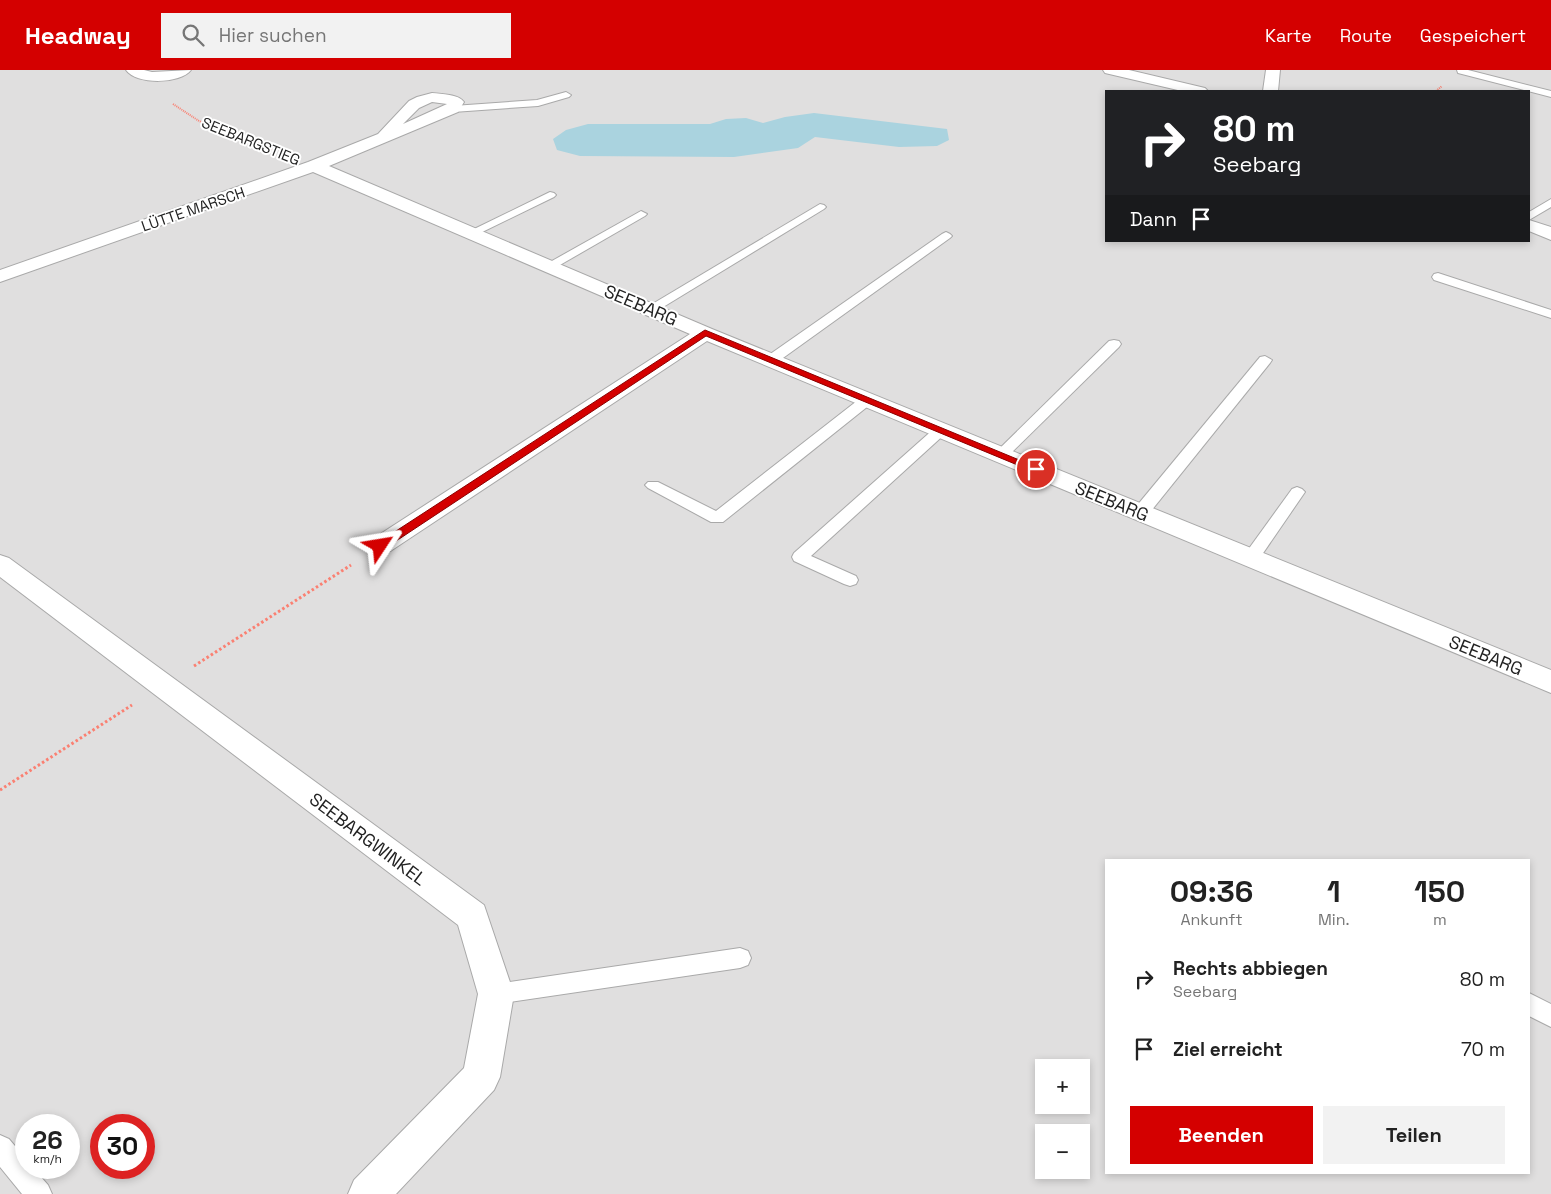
<!DOCTYPE html>
<html lang="de">
<meta charset="utf-8">
<style>
body{margin:0;font-family:"Space Grotesk",sans-serif;background:#f2f2f2;color:#222;height:100vh;display:flex;flex-direction:column;font-size:19px;white-space:nowrap}
*{box-sizing:border-box;margin:0}
p{font-size:16px;color:#767676}
.icon{flex:none;width:28px;height:28px;fill:none;stroke:currentColor;stroke-width:2;stroke-linecap:round;stroke-linejoin:round}
.map{position:relative;flex:1;overflow:hidden}
.side{position:absolute;left:1105px;top:789px;width:425px;height:315px;display:flex;flex-direction:column;background:#fff;border-radius:0px;box-shadow:0 2px 8px #0003}
.side>*{flex:none}
.banner{position:absolute;left:1105px;top:20px;width:425px;height:152px;border-radius:0px;box-shadow:0 2px 8px #0003;background:#202124;color:#fff;overflow:hidden}
.buttons{position:absolute;left:1035px;top:989px;display:grid;gap:10px}
.buttons a{display:grid;place-items:center;width:55px;height:55px;border-radius:0px;background:#fff;box-shadow:0 2px 8px #0003;font-size:25px}
.speed{position:absolute;left:15px;top:1044px;display:flex;gap:10px;font-size:25px;font-weight:700;text-align:center}
.speed>*{display:grid;place-content:center;width:65px;height:65px;border-radius:50%;background:#fff;box-shadow:0 2px 8px #0003;line-height:1}
.speed small{font-size:12px;font-weight:400}
.speed .limit{border:8px solid #d22;background:#fff;color:#111}
.pin{position:absolute;display:grid;place-items:center;width:42px;height:42px;color:#fff;margin:-21px;border:2px solid #fff;border-radius:50%;box-shadow:0 1px 5px #0007}
.me{position:absolute;width:55px;margin:-28px;rotate:57deg;stroke-linejoin:round;filter:drop-shadow(0 0 4px #0008)}
.turn{display:flex;align-items:center;gap:18px;height:105px;padding:0 25px;font-size:22px}
.turn .icon{width:65px;height:65px;stroke-width:2.5}
.turn b{display:block;font-size:35px;line-height:42px}
.then{display:flex;align-items:center;height:48px;padding:0 25px;background:#0003;gap:10px;font-size:19px}
.eta{display:flex;justify-content:space-evenly;align-items:center;height:85px;text-align:center}
.eta b{font-size:30px;font-weight:800;line-height:35px}
.cta{display:flex;gap:10px;margin-top:auto;padding:10px 25px}
.cta a{flex:1;height:58px;border-radius:0px;background:#d40000;color:#fff;font-size:20px;font-weight:800;line-height:58px;text-align:center}
.cta a+a{background:#f2f2f2;color:#222}
ul{padding:0;list-style:none}
li{display:flex;align-items:center;gap:15px;height:70px;padding:0 25px}
li div{flex:1}
li b{display:block;font-size:19px}
li em{font-style:normal}
header{display:flex;align-items:center;gap:30px;box-sizing:border-box;height:70px;padding:0 25px;background:#d40000;color:#fff}
header strong{font-size:24px}
nav{display:flex;gap:28px;margin-inline-start:auto;font-size:18px}
.search{width:350px;height:45px;background:#f2f2f2;display:flex;align-items:center;gap:12px;box-sizing:border-box;padding:0 18px;border-radius:0px;color:#767676;font-size:19px}
.map>svg:first-child{display:block}
.residential{fill:#e0dfdf;fill-rule:evenodd}
.water{fill:#aad3df}
.lines{fill:none;stroke-linecap:round;stroke-linejoin:round}
.lane-casing{stroke:#a9a9a9;stroke-width:2}
.street-casing{stroke:#a9a9a9;stroke-width:2}
.path-far1{stroke:#fa8072;stroke-width:2;stroke-dasharray:1 1;stroke-linecap:butt}
.path{stroke:#fa8072;stroke-width:3;stroke-dasharray:2.5 2.5;stroke-linecap:butt}
.lane{fill:#fff;fill-rule:evenodd}
.street{fill:#fff;fill-rule:evenodd}
.route{fill:#d40000;stroke:#8a0000}
.labels{text-anchor:middle;dominant-baseline:central;stroke-width:4;stroke-linejoin:round;paint-order:stroke}
.far-street-label{font-size:15px;fill:#222;stroke:#fff}
.street-label{font-size:18px;fill:#222;stroke:#fff}
</style>
<header>
<strong>Headway</strong>
<div class="search"><svg class="icon" aria-label="search" viewBox="0 0 24 24"><circle cx="10" cy="10" r="6"/><path d="M15 15l6 6"/></svg>Hier suchen</div>
<nav><a>Karte</a><a>Route</a><a>Gespeichert</a></nav>
</header>
<div class="map">
<svg width="1551" height="1124" viewBox="0 0 1551 1124">
<rect width="100%" height="100%" fill="#f2efe9"/>
<path class="residential" d="M0 0H1551V1124H0ZM1106 21H1529V171H1106ZM1106 790H1529V1102H1106ZM1044 998H1081V1035H1044ZM26 1055H69V1098H26ZM101 1055H144V1098H101ZM1044 1062H1081V1100H1044Z"/>
<path class="water" d="M814 43 947 59 949 70 937 76 899 77 815 67 798 78 734 87 580 86 557 80 553 69 566 60 588 54H710L726 49 746 48 763 53 785 47Z"/>
<g class="lines">
<g class="lane-casing">
<g id="lane">
<path d="M1457 0H1468L1551 21V27L1458 3Z"/>
<path d="M566 22 571 25 569 27 538 36 453 42 448 39 453 36 537 30Z"/>
<path d="M550 122 554 123 556 125 554 127 476 165 472 167 466 163Z"/>
<path d="M1551 129V137L1529 150V142Z"/>
<path d="M820 134 824 135 826 137 824 139 655 242 650 243 644 239Z"/>
<path d="M641 141 647 144 645 146 553 199H545L543 196Z"/>
<path d="M946 162 950 164 952 166 950 168 776 293H766L764 290 766 287 942 164Z"/>
<path d="M1438 203 1551 240V248L1434 210 1432 207 1434 204Z"/>
<path d="M1114 270 1119 271 1121 274 1119 277 1006 388H996L994 385 996 382 1109 271Z"/>
<path d="M1265 286 1272 290 1270 293 1147 446H1135L1133 442 1135 438 1260 287Z"/>
<path d="M867 326 872 327 874 330 872 333 723 452H711L648 418 645 415 648 412H658L716 441 862 327Z"/>
<path d="M941 356 946 357 948 360 946 363 811 486 856 506 858 510 856 514 850 516 844 514 794 491 792 487 794 483 936 357Z"/>
<path d="M1297 417 1302 419 1305 422 1257 492 1251 493 1245 492 1243 488 1245 484 1292 419Z"/>
<path d="M740 878 748 881 751 888 748 895 740 898 496 934 488 931 485 924 488 917 496 914Z"/>
<path d="M1529 923 1551 934V957L1529 946Z"/>
<path d="M0 1065 9 1069 26 1089V1098H33L48 1115 52 1124H22L0 1097Z"/>
</g>
</g>
<g class="street-casing">
<g id="street">
<path d="M126 0H144L152 2 191 0C181 14 136 15 126 0Z"/>
<path d="M1103 0H1129L1205 18 1208 21H1182L1105 3Z"/>
<path d="M1266 0H1280L1278 21H1263Z"/>
<path d="M432 23C442 24 458 24 464 32L458 42 329 96 712 259 1551 600V623L707 271 389 482 380 484 371 482 367 476 371 470 690 264 313 102 0 212V200L308 92 378 64 409 31 417 27ZM432 32 447 34 403 54 419 38Z"/>
<path d="M1529 150 1551 157V170L1529 161Z"/>
<path d="M0 485 9 488 484 835 514 924 500 1007 494 1020 396 1124H348L354 1110 464 998 478 924 458 855 0 507Z"/>
</g>
</g>
<g class="path-far1">
<path d="M1436 21 1442 16"/>
<path d="M173 34 199 51 272 79"/>
</g>
<g class="path">
<path d="M194 596 351 495"/>
<path d="M0 720 132 635"/>
</g>
<use href="#lane" class="lane"/>
<use href="#street" class="street"/>
</g>
<path class="route" d="M705 260 1041 399 1036 402 1032 401 706 266 384 479H376L375 476 376 474Z"/>
<g class="labels">
<g class="far-street-label">
<text transform="translate(251 71) rotate(22)">SEEBARGSTIEG</text>
<text transform="translate(193 139) rotate(-19)">LÜTTE MARSCH</text>
</g>
<g class="street-label">
<text transform="translate(641 235) rotate(23)">SEEBARG</text>
<text transform="translate(1112 431) rotate(22)">SEEBARG</text>
<text transform="translate(1486 585) rotate(22)">SEEBARG</text>
<text transform="translate(368 769) rotate(37)">SEEBARGWINKEL</text>
</g>
</g>
</svg>
<div class="buttons">
<a>+</a>
<a>−</a>
</div>
<div class="speed"><div>26<small>km/h</small></div><div class="limit">30</div></div>
<div class="pin" style="left:1036px;top:399px;background:#d93025"><svg class="icon" aria-label="arrive" viewBox="0 0 24 24"><path d="M6 21V4h12l-3 4 3 4H6"/></svg></div>
<svg class="me" style="left:380px;top:476px" viewBox="-20 -20 40 40"><path d="M0-17L14 15 0 8-14 15z" fill="#d40000" stroke="#fff" stroke-width="4"/></svg>
<div class="banner">
<div class="turn"><svg class="icon" aria-label="right" viewBox="0 0 24 24"><path d="M7 20v-9h11M14 6l5 5-5 5"/></svg><div><b>80 m</b>Seebarg</div></div>
<div class="then">Dann<svg class="icon" aria-label="arrive" viewBox="0 0 24 24"><path d="M6 21V4h12l-3 4 3 4H6"/></svg></div>
</div>
<section class="side">
<div class="eta">
<div><b>09:36</b><p>Ankunft</p></div>
<div><b>1</b><p>Min.</p></div>
<div><b>150</b><p>m</p></div>
</div>
<ul>
<li><svg class="icon" aria-label="right" viewBox="0 0 24 24"><path d="M7 20v-9h11M14 6l5 5-5 5"/></svg><div><b>Rechts abbiegen</b><p>Seebarg</p></div><em>80 m</em></li>
<li><svg class="icon" aria-label="arrive" viewBox="0 0 24 24"><path d="M6 21V4h12l-3 4 3 4H6"/></svg><div><b>Ziel erreicht</b></div><em>70 m</em></li>
</ul>
<div class="cta"><a>Beenden</a><a>Teilen</a></div>
</section>
</div>
